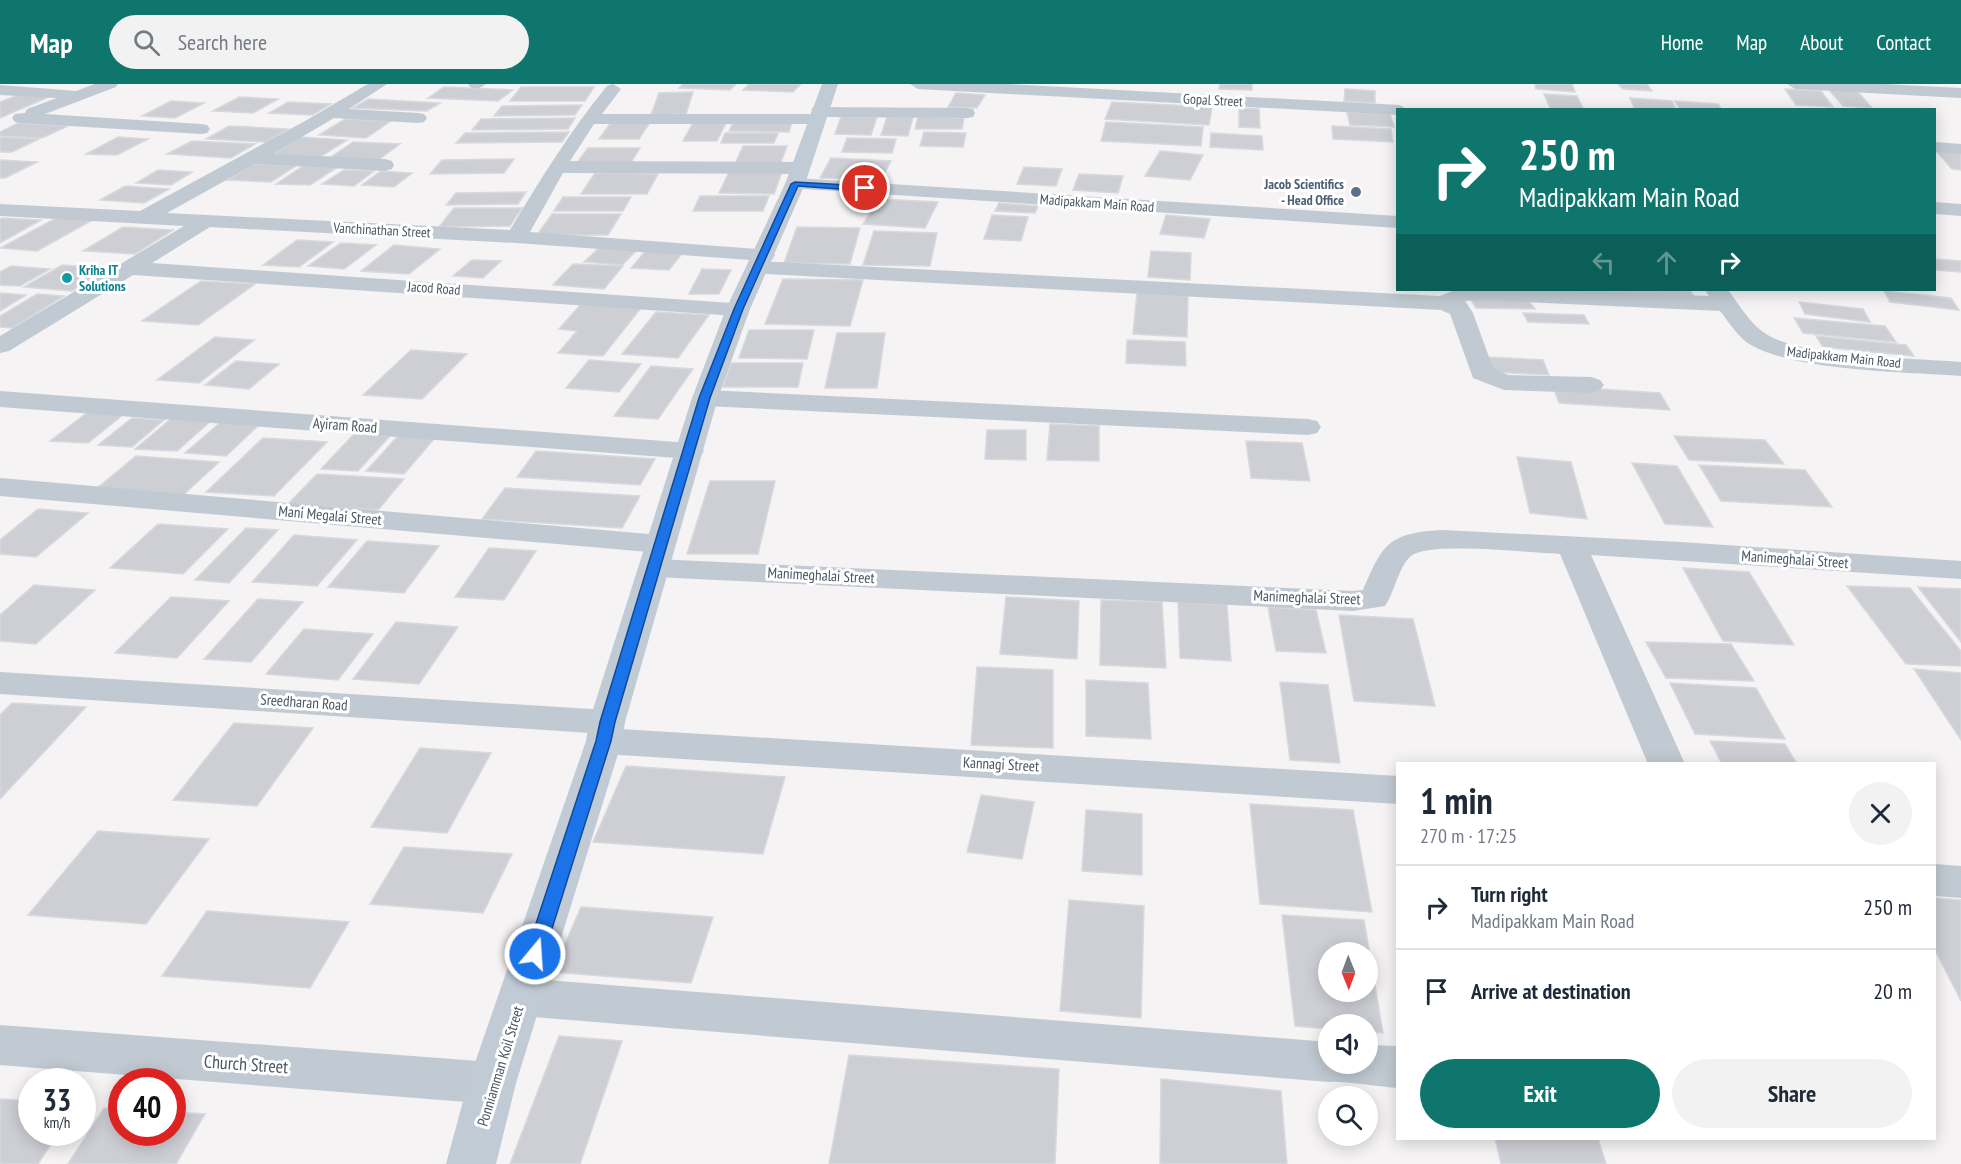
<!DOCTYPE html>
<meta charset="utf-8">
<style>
body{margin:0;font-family:"PT Sans Narrow",sans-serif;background:#f2f2f3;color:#1f2937;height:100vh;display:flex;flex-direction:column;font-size:22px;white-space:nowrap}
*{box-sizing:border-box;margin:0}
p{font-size:20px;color:#747a83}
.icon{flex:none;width:33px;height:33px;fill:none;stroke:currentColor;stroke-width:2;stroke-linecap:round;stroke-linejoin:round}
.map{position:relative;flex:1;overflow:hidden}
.drawer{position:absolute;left:1396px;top:678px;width:540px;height:378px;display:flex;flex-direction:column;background:#fff;border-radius:0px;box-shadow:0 3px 15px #0003}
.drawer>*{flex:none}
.guide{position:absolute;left:1396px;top:24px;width:540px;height:183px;border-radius:0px;box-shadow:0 3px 15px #0003;background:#0f766e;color:#fff;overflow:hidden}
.needle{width:39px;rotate:179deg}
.fabs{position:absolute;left:1318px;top:858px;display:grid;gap:12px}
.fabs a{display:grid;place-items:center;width:60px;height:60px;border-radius:50%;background:#fff;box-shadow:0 3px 15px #0003;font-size:30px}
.speed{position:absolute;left:18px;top:984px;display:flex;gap:12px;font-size:30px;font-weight:700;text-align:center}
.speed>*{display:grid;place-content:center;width:78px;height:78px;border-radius:50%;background:#fff;box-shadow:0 3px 15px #0003;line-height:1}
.speed small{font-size:15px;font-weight:400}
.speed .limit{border:9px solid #d22;background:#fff;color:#111}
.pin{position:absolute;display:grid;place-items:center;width:51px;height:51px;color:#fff;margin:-26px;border:3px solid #fff;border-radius:50%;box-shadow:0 2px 6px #0007}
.me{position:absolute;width:66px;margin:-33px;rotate:18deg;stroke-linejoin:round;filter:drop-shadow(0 0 4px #0008)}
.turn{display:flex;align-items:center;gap:21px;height:126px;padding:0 24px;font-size:27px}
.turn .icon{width:78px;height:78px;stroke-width:2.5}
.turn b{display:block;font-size:42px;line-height:51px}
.lanes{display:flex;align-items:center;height:57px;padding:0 24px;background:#0003;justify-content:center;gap:30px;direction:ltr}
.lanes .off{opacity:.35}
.round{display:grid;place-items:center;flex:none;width:63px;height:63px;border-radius:32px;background:#f2f2f3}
.headline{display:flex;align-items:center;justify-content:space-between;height:102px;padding:0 24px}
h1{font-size:36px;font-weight:700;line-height:45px}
.button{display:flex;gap:12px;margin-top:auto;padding:12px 24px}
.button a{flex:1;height:69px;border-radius:36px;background:#0f766e;color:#fff;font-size:24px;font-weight:700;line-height:69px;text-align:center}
.button a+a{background:#f2f2f3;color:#1f2937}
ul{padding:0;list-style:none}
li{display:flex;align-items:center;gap:18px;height:84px;padding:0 24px;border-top:2px solid #e0e1e3}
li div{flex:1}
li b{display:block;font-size:22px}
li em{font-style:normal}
header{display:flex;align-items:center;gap:36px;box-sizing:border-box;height:84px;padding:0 30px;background:#0f766e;color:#fff}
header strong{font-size:28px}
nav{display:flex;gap:33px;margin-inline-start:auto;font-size:21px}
.search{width:420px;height:54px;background:#f2f2f3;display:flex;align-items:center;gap:15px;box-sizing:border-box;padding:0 21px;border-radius:33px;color:#747a83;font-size:22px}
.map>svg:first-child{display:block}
.building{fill:#cdcfd5;stroke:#d7d9de;stroke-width:1.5;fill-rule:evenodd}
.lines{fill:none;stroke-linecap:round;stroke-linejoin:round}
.street{fill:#c1cad2;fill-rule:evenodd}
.secondary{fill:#c1cbd6;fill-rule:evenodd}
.route{fill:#1a73e8;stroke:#114b97;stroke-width:1.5}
.service-dot{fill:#5c6f8a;stroke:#fff;stroke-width:2}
.culture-dot{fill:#0f9aa8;stroke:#fff;stroke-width:2}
.labels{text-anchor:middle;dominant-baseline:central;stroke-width:6;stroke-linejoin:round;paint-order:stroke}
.far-street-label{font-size:14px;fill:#4a5661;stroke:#fff}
.far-service-label{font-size:14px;font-weight:bold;fill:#4e5e75;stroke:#fff;text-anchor:end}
.far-culture-label{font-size:14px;font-weight:bold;fill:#0d838f;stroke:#fff;text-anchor:start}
.street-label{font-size:15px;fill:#4a5661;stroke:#fff}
.near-street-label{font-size:18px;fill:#4a5661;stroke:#fff}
</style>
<header>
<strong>Map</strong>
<div class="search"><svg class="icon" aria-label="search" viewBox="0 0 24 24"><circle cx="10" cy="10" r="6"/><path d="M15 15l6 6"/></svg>Search here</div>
<nav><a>Home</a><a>Map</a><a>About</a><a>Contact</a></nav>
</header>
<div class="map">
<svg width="1961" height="1080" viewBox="0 0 1961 1080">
<rect width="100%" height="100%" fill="#f5f3f3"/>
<g class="building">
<path d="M683 0H736L730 6 679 4Z"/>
<path d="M749 0H801L793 8 743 6Z"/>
<path d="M1220 0H1252V6L1219 5Z"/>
<path d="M1535 0H1572L1575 8 1536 5Z"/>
<path d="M1618 0H1647L1652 7 1623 5Z"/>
<path d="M444 3 513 6 498 17 428 14Z"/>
<path d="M521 3H594L585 17H510Z"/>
<path d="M1345 5 1375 7V19L1344 17Z"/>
<path d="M1785 5 1821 7 1833 23 1796 21Z"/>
<path d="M1829 6 1857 7 1872 24 1843 22Z"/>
<path d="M693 8 686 30 651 31 659 9Z"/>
<path d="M956 9 985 11 977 24 948 23Z"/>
<path d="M1544 10 1577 12 1584 26H1551Z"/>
<path d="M18 11 51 12 0 34V18Z"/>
<path d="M239 13 278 15 253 29 213 27Z"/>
<path d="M1630 14 1672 17 1676 26H1635Z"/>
<path d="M368 15 440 19 427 27 353 24Z"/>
<path d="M171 17 204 19 175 34 142 32Z"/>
<path d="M1675 17 1718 20 1722 26H1680Z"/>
<path d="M288 18 331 20 312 31 269 29Z"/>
<path d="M1112 18 1212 23 1209 41 1105 35Z"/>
<path d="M582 21 575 31 494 32 502 22Z"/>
<path d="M1239 24 1259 25 1260 44 1239 43Z"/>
<path d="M1347 28 1390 30 1394 43 1350 41Z"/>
<path d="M841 33H877L871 51 835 50Z"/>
<path d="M887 33H913L908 52 881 51Z"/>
<path d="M918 33 964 34 962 45H915Z"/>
<path d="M575 34 568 45 472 46 481 35Z"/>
<path d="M345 35 391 37 366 54 319 51Z"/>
<path d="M612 37H651L639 55H599Z"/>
<path d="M694 37H727L717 57H683Z"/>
<path d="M734 37 792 38 789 48 729 47Z"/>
<path d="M1106 38 1203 43 1201 62 1101 57Z"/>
<path d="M18 39 68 42 42 54 0 52V48Z"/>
<path d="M229 42 288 45 266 58 206 55Z"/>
<path d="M1332 42 1391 45 1393 58 1333 55Z"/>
<path d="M569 48 562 58 456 59 465 49Z"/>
<path d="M924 48 966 49 963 63 920 62Z"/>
<path d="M725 49H778L774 59H721Z"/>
<path d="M1211 49 1262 52 1263 66 1210 63Z"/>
<path d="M0 53 39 55 12 68H0Z"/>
<path d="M118 53 148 55 117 71 86 70Z"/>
<path d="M300 53 347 56 320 73 272 71Z"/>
<path d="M847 54 896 55 892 69 842 68Z"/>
<path d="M192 57 255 60 231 74 167 70Z"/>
<path d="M353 58 400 60 374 79 325 77Z"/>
<path d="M743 62H787L780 81 735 80Z"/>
<path d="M588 64H640L630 80H576Z"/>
<path d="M1935 66 1961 68V86L1952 85Z"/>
<path d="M1160 67 1203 71 1190 96 1145 92Z"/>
<path d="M831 74 891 77 881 96 820 94Z"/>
<path d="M514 75 504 89 430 90 442 76Z"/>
<path d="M0 76 37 78 5 94H0Z"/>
<path d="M253 80 296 82 271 98 228 96Z"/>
<path d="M303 82 336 84 310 101 276 100Z"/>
<path d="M1024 83 1062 85 1056 102 1017 100Z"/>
<path d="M158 86 192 88 171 101 136 99Z"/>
<path d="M344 86 374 87 354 102 322 100Z"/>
<path d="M381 87 412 89 394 103 362 101Z"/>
<path d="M729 88H782L774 110 719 109Z"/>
<path d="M595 89 658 90 647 110H581Z"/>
<path d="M1079 90 1123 92 1118 109 1073 106Z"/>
<path d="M125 102 169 105 144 119 100 116Z"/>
<path d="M526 108 518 120 446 121 456 109Z"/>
<path d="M700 112H769L763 127H693Z"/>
<path d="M563 113H631L623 127H554Z"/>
<path d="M879 115 938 118 925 144 863 140Z"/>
<path d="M999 119 1038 122 1035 129 995 127Z"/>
<path d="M454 124H522L510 142 439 143Z"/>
<path d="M552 130H621L608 151H537Z"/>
<path d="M992 131 1028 133 1021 157 984 155Z"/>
<path d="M1166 131 1210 135 1204 154 1160 150Z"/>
<path d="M60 132 96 134 37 167 0 164Z"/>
<path d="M2 134 41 136 0 159V135Z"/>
<path d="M123 143 173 146 135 170 83 167Z"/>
<path d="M797 143 860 144 850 180 784 179Z"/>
<path d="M874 147 937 149 930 182 863 181Z"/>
<path d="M297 156 333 158 299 183 263 181Z"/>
<path d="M341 159 376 161 344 185 308 182Z"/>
<path d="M394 161 440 165 409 190 361 187Z"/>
<path d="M601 162 638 165 622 181 584 178Z"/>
<path d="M647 165 684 167 669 186 631 184Z"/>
<path d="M1151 167 1191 169 1190 196 1148 193Z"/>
<path d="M1935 175 1961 177V188L1935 186Z"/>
<path d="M472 176 501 177 483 194 453 192Z"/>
<path d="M573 180 623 182 604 205 553 201Z"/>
<path d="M62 181 108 184 72 207 24 203Z"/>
<path d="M11 182 50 185 20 202 0 201V188Z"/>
<path d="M702 185 731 186 719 210H689Z"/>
<path d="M783 195 863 196 850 242 765 240Z"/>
<path d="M201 197 255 200 198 241 142 237Z"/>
<path d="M1568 206H1690L1695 214 1569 207Z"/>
<path d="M1884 207 1951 214 1959 226 1890 218Z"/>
<path d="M0 209 26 211 0 227Z"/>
<path d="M1137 209 1188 212 1187 253 1133 250Z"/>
<path d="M37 210 64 212 13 244 0 243V232Z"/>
<path d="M1469 212 1526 213 1535 225 1476 224Z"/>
<path d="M1799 218 1863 225 1870 238 1805 230Z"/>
<path d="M581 220 641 224 603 272 558 269 577 247 559 245Z"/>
<path d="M656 228 709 231 678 274 622 270Z"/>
<path d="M1523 229 1584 231 1589 240 1528 238Z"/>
<path d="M1794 234 1885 242 1896 258 1803 249Z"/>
<path d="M749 246H814L807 275 739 274Z"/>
<path d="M837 249H885L877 304H825Z"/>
<path d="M1816 252 1906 261 1914 272 1823 263Z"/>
<path d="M215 253 254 256 199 299 157 296Z"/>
<path d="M1127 256 1185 258 1186 282 1126 279Z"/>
<path d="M411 266 467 270 422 315 363 311Z"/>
<path d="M1485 273 1543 276 1549 291 1490 288Z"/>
<path d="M589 276 641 280 619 308 566 304Z"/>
<path d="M236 277 279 280 249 305 205 301Z"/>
<path d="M731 279H803L798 303H723Z"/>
<path d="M651 282 693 285 658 335 614 332Z"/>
<path d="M1553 302 1660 309 1670 326 1559 319Z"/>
<path d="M88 328 124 330 88 359 50 357Z"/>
<path d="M132 334 164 336 132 363 98 361Z"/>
<path d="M172 334 212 336 177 367 135 365Z"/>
<path d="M222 337 261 339 226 372 185 369Z"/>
<path d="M1050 340 1099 342V377L1047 376Z"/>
<path d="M987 346H1026V376L985 375Z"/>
<path d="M354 350 390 352 358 387 321 385Z"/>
<path d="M398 352 435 354 404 390 366 387Z"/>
<path d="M1674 352 1765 356 1784 380 1689 376Z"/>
<path d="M263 354 327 358 274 412 206 408Z"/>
<path d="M1246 357 1302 359 1310 397 1251 394Z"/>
<path d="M536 367 655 375 640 401 517 393Z"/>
<path d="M136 372 219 378 182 412 95 406Z"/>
<path d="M1517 373 1571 378 1587 435 1530 429Z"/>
<path d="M1632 379 1677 382 1713 443 1665 440Z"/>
<path d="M1699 381 1805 386 1832 423 1721 417Z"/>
<path d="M317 390 404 395 378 426 288 420Z"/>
<path d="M710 397H775L758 470H687Z"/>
<path d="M505 404 640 412 622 444 482 435Z"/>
<path d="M38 425 88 429 36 473 0 470V456Z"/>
<path d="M158 440 228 445 183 490 110 484Z"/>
<path d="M246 444 278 446 229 499 195 496Z"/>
<path d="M294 451 357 456 317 502 252 498Z"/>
<path d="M367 457 439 462 404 509 328 503Z"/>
<path d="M489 464 536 467 504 516 455 513Z"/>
<path d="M1683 484 1749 488 1794 561 1723 557Z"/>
<path d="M34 501 95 506 36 560 0 557V531Z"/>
<path d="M1847 502 1910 504 1961 567V582L1906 580Z"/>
<path d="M1918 503 1961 505V558Z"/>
<path d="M171 513 229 517 177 574 115 569Z"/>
<path d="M1006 513 1079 517 1077 575 1000 570Z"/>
<path d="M258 515 303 518 251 578 204 575Z"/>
<path d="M1101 516 1162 518 1166 584 1100 581Z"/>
<path d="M1178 518 1227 521 1231 577 1180 574Z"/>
<path d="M1268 523 1316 526 1326 569 1276 567Z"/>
<path d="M1339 531 1413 535 1435 622 1354 617Z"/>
<path d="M396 538 458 543 419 600 353 595Z"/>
<path d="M304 545 373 550 338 596 266 590Z"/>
<path d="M1646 558 1731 560 1754 597 1666 594Z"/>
<path d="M977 583 1053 586V664L971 661Z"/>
<path d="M1914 585 1961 589V656Z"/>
<path d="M1086 596 1148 599 1151 655 1086 652Z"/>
<path d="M1280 598 1328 601 1340 679 1290 676Z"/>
<path d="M1670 599 1756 604 1785 655 1695 650Z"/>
<path d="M12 619 86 623 0 715V631Z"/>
<path d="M234 639 313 644 257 722 173 716Z"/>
<path d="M1710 657 1785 660 1797 680H1722Z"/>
<path d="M420 664 491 669 447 749 371 743Z"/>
<path d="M626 682 785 693 763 770 593 758Z"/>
<path d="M981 711 1034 718 1022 775 967 768Z"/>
<path d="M1250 720 1353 726 1372 828 1260 820Z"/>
<path d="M1086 726 1142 730V791L1082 787Z"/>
<path d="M98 747 209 755 146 840 28 831Z"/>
<path d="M404 763 512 770 483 829 370 820Z"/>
<path d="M1935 814 1961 816V917L1935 866Z"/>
<path d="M1069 816 1144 822 1141 934 1060 927Z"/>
<path d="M581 823 713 833 691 899 553 888Z"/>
<path d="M207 827 349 838 310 904 162 892Z"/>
<path d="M1282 831 1364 836 1383 949 1368 947V940H1329V945L1295 942ZM1329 868H1368V908H1329Z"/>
<path d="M559 952 622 957 580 1080H510Z"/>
<path d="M849 971 1059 985 1055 1080H829Z"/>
<path d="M1161 995 1281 1007 1287 1080H1160Z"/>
<path d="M0 1015 32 1017V1048H59L38 1080H0Z"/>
<path d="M104 1024 122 1025V1048H172V1028L205 1030 176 1080H68Z"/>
<path d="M1495 1054H1598L1606 1080H1501Z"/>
</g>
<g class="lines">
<g class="street">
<path d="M95 0H118L116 3 45 30 201 40 207 41 210 45 207 49 201 50 21 39 15 38 12 34 15 30 25 29 27 25 57 14 0 11V1L76 7Z"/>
<path d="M368 0H387L349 25 418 29 424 30 427 34 424 38 418 39 334 34 273 70 385 75 392 77 394 81 392 85 385 87 255 80 167 129 510 146C540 96 570 47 607 2L613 0 621 5 602 30H811L812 24 818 23 967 24 973 25 975 29 973 33 967 34 823 33 822 39 816 40H594L570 77 801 78 808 80 810 84 808 88 801 90 563 89 530 148 772 166 775 171 772 176 764 177 517 159 210 143 152 179 746 220 750 225 746 230 738 232 133 191 9 267 0 269V252L184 142 0 132V120L140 127 305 37Z"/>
<path d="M468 0H486L478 5 470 3Z"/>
<path d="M910 0H1008L1400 21 1408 26H1398V31L918 5Z"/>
<path d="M1787 0H1884L1961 4V14L1795 5Z"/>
<path d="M1935 58 1961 60V70L1935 68Z"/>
<path d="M795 94 1398 132V144L788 104 785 100 788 96Z"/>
<path d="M1935 118 1961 120V132L1935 130Z"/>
<path d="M757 177 1440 212 1455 206H1556L1709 212 1705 206H1728C1739 220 1750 240 1766 250 1801 273 1916 274 1961 278V292C1907 288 1795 287 1751 261 1738 254 1729 238 1720 227L1482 216 1465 217 1473 229 1493 284 1508 291 1591 293 1600 296 1604 301 1600 306 1591 309 1504 306 1473 294 1450 230 1441 226 749 189 746 184 749 179Z"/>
<path d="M705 306 1308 335 1317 337 1321 343 1317 349 1308 351 705 322 696 319 692 314 696 309Z"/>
<path d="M0 307 690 359 700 361 704 367 700 373 690 375 0 323Z"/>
<path d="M0 394 660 451 671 454 675 460 671 466 660 469 0 412Z"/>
<path d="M1442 446 1681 458 1961 477V495L1591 471 1685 680H1648L1560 470C1532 469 1429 457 1411 472 1398 483 1395 508 1385 522L1353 527 655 493 644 491 639 484 644 477 655 475 1353 507 1363 506C1383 460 1388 449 1442 446Z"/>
<path d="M0 588 607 626 620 629 625 638 620 645 1398 692V720L604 670 591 666 586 657 590 649 0 610Z"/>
<path d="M1935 780 1961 782V814L1935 812Z"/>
<path d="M521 894 1329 958V980H1368V961L1398 962V1004C1386 1003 1334 996 1329 998L521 932 505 926 499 913 505 900Z"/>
<path d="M0 941 492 978 509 984 516 999 509 1014 492 1020 0 981Z"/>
</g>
<path class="secondary" d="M822 0H838L805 100 750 225 718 314 625 638 622 657 516 999 496 1080H446L468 999 586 657 589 638 692 314 726 225 785 100Z"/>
</g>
<path class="route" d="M795 98 865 102 869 104 865 107 798 102 743 225 710 314 615 638 611 657 544 870 541 875 535 878 528 875 526 870 596 657 600 638 699 314 734 225 791 100Z"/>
<circle class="service-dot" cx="1356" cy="108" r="6"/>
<circle class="culture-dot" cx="67" cy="194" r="6"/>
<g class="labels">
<g class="far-street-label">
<text transform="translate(1213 16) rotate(3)">Gopal Street</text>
<text transform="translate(1097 119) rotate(4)">Madipakkam Main Road</text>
<text transform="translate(382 146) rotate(3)">Vanchinathan Street</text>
<text transform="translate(434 204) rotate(4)">Jacod Road</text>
<text transform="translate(1844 273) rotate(6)">Madipakkam Main Road</text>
</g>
<g class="far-service-label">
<text x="1344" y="100">Jacob Scientifics<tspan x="1344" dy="16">- Head Office</tspan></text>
</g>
<g class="far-culture-label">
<text x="79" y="186">Kriha IT<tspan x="79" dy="16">Solutions</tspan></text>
</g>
<g class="street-label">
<text transform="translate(345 341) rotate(4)">Ayiram Road</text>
<text transform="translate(330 431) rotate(5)">Mani Megalai Street</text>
<text transform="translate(1795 475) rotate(4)">Manimeghalai Street</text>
<text transform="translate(821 491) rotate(3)">Manimeghalai Street</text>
<text transform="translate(1307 513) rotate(2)">Manimeghalai Street</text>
<text transform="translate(304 618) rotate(4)">Sreedharan Road</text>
<text transform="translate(1001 680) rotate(3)">Kannagi Street</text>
<text transform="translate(500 982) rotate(-73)">Ponniamman Koil Street</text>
</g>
<g class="near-street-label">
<text transform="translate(246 980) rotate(4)">Church Street</text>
</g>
</g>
</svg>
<div class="fabs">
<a><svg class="needle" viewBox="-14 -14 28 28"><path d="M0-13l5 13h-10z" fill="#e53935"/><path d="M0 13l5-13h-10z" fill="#747a83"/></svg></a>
<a><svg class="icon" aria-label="sound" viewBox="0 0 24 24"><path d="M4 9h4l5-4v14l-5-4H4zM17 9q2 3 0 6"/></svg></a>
<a><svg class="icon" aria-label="search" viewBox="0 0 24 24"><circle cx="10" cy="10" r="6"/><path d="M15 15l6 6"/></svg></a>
</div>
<div class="speed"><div>33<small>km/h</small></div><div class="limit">40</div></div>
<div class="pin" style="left:865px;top:104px;background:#d93025"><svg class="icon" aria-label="arrive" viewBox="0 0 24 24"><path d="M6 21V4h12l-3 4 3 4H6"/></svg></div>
<svg class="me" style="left:535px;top:870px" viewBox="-20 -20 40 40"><circle r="17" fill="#1a73e8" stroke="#fff" stroke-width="3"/><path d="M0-11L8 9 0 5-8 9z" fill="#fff"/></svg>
<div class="guide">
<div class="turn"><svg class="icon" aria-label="right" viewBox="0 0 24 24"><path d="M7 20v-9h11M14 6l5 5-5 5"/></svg><div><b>250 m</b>Madipakkam Main Road</div></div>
<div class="lanes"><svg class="icon off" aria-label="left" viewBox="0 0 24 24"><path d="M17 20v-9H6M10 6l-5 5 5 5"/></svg><svg class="icon off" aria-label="ahead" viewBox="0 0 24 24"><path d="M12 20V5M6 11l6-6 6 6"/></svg><svg class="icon" aria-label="right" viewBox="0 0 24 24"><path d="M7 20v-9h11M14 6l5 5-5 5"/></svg></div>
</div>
<section class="drawer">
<div class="headline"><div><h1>1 min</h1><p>270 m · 17:25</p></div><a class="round"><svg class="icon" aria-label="close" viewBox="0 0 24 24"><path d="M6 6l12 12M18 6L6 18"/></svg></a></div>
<ul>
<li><svg class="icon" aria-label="right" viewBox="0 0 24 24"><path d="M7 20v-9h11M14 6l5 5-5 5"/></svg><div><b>Turn right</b><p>Madipakkam Main Road</p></div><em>250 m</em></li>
<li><svg class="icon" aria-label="arrive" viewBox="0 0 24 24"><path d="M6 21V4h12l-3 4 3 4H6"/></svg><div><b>Arrive at destination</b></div><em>20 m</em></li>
</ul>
<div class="button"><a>Exit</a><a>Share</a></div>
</section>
</div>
